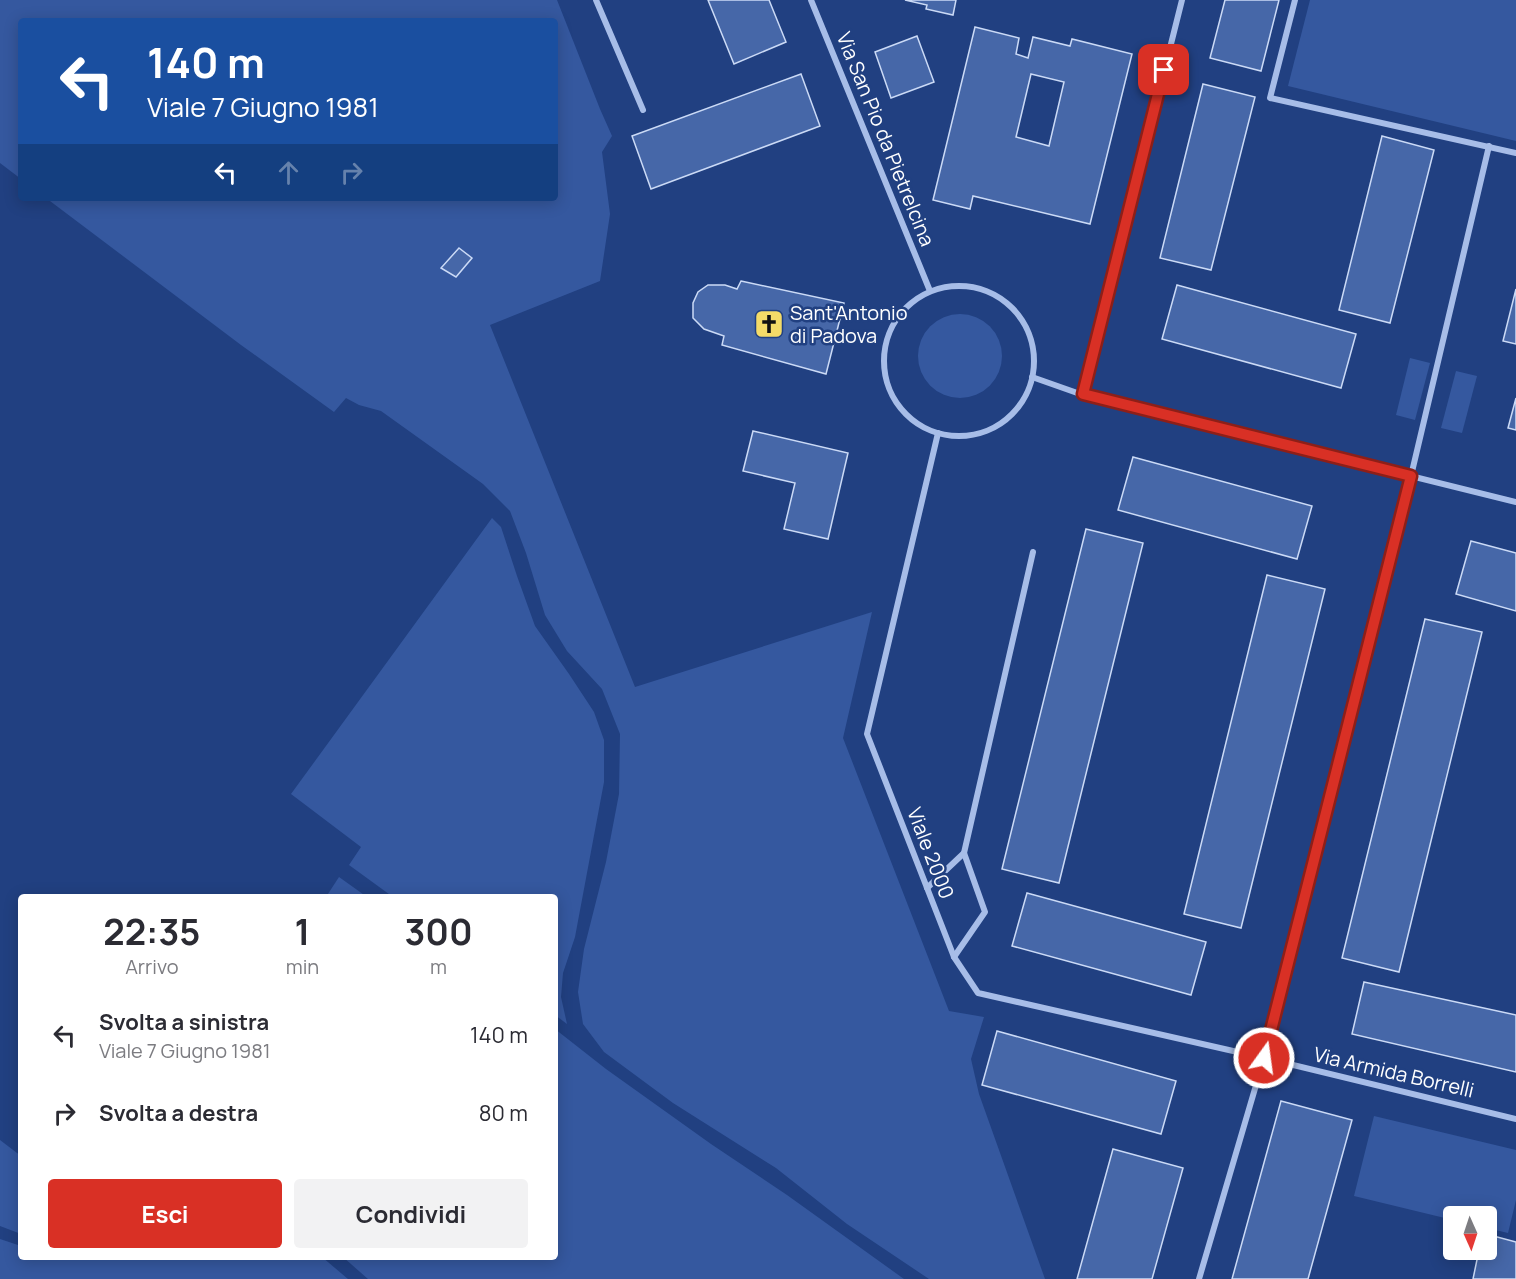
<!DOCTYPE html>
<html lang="it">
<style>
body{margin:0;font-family:Manrope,sans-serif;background:#f2f2f3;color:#2b2b33;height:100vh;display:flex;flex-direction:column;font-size:22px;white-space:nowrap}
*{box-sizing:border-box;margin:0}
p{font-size:20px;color:#7c7c81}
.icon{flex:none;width:33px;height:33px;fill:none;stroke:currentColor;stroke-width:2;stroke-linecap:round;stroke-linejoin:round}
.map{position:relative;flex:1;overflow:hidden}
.panel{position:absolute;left:18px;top:894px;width:540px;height:366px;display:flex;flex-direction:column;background:#fff;border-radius:6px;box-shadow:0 3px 15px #0003}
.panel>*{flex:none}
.top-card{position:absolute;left:18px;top:18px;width:540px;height:183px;border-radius:6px;box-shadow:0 3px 15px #0003;background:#1a4fa0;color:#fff;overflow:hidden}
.needle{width:39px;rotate:177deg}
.buttons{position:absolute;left:1443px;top:1206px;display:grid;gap:12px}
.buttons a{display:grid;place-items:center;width:54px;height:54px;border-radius:6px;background:#fff;box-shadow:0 3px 15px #0003;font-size:30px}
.pin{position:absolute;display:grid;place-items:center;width:51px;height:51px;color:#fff;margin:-26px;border-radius:12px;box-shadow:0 3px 9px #0006}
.me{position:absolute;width:66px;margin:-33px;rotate:14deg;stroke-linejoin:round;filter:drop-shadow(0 0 4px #0008)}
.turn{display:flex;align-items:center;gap:21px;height:126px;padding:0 30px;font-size:27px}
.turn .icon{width:78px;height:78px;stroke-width:2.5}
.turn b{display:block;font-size:42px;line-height:51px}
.lanes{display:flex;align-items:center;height:57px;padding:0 30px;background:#0003;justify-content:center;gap:30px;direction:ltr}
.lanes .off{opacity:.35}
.eta{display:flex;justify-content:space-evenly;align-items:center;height:102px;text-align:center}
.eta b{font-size:36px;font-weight:700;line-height:42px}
.action{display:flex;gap:12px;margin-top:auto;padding:12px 30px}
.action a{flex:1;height:69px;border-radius:6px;background:#d93025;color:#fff;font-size:24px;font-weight:700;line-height:69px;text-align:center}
.action a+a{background:#f2f2f3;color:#2b2b33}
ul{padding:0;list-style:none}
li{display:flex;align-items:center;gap:18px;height:78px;padding:0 30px}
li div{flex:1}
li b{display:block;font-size:22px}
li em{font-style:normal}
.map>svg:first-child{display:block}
.green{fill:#35589f}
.building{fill:#4667a8;stroke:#cbdaf6;stroke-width:1.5;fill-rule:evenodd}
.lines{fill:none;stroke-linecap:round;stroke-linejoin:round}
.minor{stroke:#a7bde8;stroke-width:6}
.route-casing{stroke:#8d1f18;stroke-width:15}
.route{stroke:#d93025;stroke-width:10}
.labels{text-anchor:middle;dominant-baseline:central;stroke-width:5;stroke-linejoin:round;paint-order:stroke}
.street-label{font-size:20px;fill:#fff;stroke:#214081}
.poi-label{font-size:20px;fill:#fff;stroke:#214081;text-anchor:start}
</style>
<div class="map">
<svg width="1516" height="1279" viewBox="0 0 1516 1279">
<rect width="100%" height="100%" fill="#214081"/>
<g class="green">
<path d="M0 0H557L600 109 612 136 602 152 610 214 600 281 490 325 635 687 872 612 843 738 949 1011 984 1017 971 1059 979 1094 1045 1279H929L847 1224 776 1168 673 1103 604 1052 583 1024 578 992 584 949 606 862 619 794 620 734 602 689 567 651 545 615 526 553 510 511 483 484 381 411 359 405 346 398 334 412 241 345 46 198H555V21H21V179L0 163Z"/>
<path d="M1310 0H1516V141L1288 86Z"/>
<circle cx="960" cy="356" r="42"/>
<path d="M1410 358 1430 363 1415 420 1396 415Z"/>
<path d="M1456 371 1477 376 1462 433 1441 428Z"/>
<path d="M492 518 501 527 517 576 535 626 569 674 594 712 604 740V782L575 937 563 973 561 997 567 1024 555 1015V897H393L349 865 361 847 291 794Z"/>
<path d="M339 877 367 897H326Z"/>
<path d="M555 1029 606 1069 711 1144 787 1195 904 1279H368L343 1257H555Z"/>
<path d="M1374 1116 1516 1150V1200L1508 1233 1487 1228 1486 1216H1454L1453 1220 1354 1196Z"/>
<path d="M0 1140 21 1156V1234L0 1226Z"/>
<path d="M0 1239 21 1246V1257H61L88 1259 95 1257H322L348 1279H0Z"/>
</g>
<g class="building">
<path d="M708 0H769L786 42 734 64Z"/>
<path d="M905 0H956L953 15 926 9 927 5Z"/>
<path d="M1225 0H1279L1261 71 1210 58Z"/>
<path d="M975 27 1019 38 1016 54 1028 58 1033 37 1070 46 1072 39 1132 54 1090 224 973 196 970 209 933 200ZM1031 74 1064 82 1049 146 1016 137Z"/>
<path d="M917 36 934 82 891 98 875 52Z"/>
<path d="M801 74 820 126 651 189 632 136Z"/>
<path d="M1203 84 1255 97 1211 270 1160 258Z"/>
<path d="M1382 136 1434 150 1390 323 1339 310Z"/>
<path d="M459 248 472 258 456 277 441 268Z"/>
<path d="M741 281 844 303 826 374 722 345 724 336 704 329 693 318V303L698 292 708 285H725L737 289Z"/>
<path d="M1177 285 1356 334 1341 388 1162 339Z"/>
<path d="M1516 289V344L1503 341Z"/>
<path d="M1516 398V430L1508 428Z"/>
<path d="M753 431 848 453 828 539 784 529 795 483 743 471Z"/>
<path d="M1133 457 1312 506 1297 559 1118 510Z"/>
<path d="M1086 529 1143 543 1059 883 1002 869Z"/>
<path d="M1471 541 1516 553V611L1456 594Z"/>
<path d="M1267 575 1325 589 1241 928 1184 914Z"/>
<path d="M1425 619 1482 632 1399 972 1342 958Z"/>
<path d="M1027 893 1206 942 1191 995 1012 946Z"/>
<path d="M1364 982 1516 1015V1072L1352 1034Z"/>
<path d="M997 1031 1176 1081 1161 1134 982 1085Z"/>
<path d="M1281 1101 1352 1120 1308 1279H1232Z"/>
<path d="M1113 1149 1183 1168 1152 1279H1077Z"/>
<path d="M1486 1234 1516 1242V1279H1473L1479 1250H1486Z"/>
</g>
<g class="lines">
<g class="minor">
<path d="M596 0 643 110"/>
<path d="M811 0 930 291"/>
<path d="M1295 0 1270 98 1516 153"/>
<circle cx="959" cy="361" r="75"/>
<path d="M1032 377 1083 395 1516 502"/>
<path d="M1083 395 1182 0"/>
<path d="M938 433 867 734 954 957 978 993 1264 1058 1516 1119"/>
<path d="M927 888 964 853"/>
<path d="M954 957 985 912 964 853 1033 552"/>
<path d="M1199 1279 1264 1058 1411 476 1489 146"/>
</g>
</g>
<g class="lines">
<g class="route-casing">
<path id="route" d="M1164 70 1083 394 1411 476 1264 1058"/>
</g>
<use href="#route" class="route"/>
</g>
<defs>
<g id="church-square" transform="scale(1.5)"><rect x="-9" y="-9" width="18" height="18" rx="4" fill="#f4db68" stroke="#214081"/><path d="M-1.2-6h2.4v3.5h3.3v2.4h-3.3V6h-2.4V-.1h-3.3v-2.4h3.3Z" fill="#111"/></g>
</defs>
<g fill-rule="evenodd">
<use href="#church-square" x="769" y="324"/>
</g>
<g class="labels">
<g class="street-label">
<text transform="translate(886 139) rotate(68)">Via San Pio da Pietrelcina</text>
<text transform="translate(931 853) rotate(69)">Viale 2000</text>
<text transform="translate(1394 1072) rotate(13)">Via Armida Borrelli</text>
</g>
<g class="poi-label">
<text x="790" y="312">Sant'Antonio<tspan x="790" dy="23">di Padova</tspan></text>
</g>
</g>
</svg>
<div class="buttons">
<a><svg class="needle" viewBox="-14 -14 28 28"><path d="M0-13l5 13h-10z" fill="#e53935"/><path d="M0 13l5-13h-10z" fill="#7c7c81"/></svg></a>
</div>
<div class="pin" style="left:1164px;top:70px;background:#d93025"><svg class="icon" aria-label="arrive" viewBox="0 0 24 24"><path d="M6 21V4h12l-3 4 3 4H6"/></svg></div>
<svg class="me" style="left:1264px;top:1058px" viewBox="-20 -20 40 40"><circle r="17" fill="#d93025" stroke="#fff" stroke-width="3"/><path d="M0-11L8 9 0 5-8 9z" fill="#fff"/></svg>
<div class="top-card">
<div class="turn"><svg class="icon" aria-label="left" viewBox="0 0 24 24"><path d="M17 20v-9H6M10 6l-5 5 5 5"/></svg><div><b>140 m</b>Viale 7 Giugno 1981</div></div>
<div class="lanes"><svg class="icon" aria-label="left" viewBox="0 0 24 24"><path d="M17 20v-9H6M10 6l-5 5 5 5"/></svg><svg class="icon off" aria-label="ahead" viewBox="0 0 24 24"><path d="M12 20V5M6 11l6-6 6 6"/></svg><svg class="icon off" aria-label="right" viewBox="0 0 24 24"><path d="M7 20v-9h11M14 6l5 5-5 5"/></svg></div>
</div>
<section class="panel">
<div class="eta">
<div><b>22:35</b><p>Arrivo</p></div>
<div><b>1</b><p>min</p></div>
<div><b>300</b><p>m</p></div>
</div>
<ul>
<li><svg class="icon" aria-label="left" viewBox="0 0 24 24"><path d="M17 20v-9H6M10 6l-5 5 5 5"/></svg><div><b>Svolta a sinistra</b><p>Viale 7 Giugno 1981</p></div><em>140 m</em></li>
<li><svg class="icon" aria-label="right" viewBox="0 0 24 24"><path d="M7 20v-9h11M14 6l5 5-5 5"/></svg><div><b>Svolta a destra</b></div><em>80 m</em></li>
</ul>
<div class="action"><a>Esci</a><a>Condividi</a></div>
</section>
</div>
